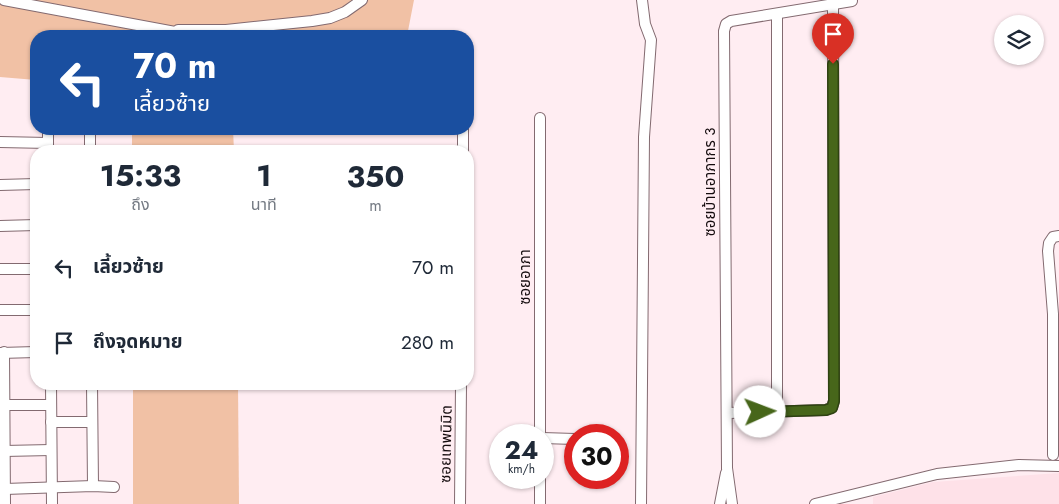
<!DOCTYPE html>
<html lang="th">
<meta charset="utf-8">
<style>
body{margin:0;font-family:Jost,"Noto Sans Thai",sans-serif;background:#f2f2f3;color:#1f2937;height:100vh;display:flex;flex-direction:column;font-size:19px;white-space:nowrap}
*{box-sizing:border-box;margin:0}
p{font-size:16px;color:#747a83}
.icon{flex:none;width:28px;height:28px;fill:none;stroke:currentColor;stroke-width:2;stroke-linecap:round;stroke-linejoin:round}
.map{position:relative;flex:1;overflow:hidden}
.details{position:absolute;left:30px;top:145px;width:444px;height:245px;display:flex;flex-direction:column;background:#fff;border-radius:20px;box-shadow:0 1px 4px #0004}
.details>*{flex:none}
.banner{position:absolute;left:30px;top:30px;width:444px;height:105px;border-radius:20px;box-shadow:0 1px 4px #0004;background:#1a4fa0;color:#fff;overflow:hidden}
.fabs{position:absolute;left:994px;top:15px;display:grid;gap:10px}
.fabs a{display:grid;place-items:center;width:50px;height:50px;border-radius:50%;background:#fff;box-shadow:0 1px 4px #0004;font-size:25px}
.speed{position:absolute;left:489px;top:424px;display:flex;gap:10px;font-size:25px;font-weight:700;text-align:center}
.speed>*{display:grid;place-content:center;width:65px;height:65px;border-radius:50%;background:#fff;box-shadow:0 1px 4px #0004;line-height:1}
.speed small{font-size:12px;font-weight:400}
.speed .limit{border:8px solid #d22;background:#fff;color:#111}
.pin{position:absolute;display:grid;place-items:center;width:42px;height:42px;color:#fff;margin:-51px -21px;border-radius:50% 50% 50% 0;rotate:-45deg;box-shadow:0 0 5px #0007}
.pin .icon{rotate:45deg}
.me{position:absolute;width:55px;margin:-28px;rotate:88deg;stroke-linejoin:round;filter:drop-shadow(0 0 4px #0008)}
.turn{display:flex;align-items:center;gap:18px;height:105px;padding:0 20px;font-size:22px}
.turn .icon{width:65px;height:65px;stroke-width:2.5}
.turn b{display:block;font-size:35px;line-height:42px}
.eta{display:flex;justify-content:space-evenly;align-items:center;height:85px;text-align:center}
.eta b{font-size:30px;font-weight:700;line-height:35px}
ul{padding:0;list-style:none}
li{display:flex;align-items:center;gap:15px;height:75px;padding:0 20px}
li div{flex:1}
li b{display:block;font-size:19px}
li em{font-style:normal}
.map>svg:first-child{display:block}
.built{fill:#fee1e8}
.green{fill:#f1c1a5}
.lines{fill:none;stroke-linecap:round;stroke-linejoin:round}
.minor-casing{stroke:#836a70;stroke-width:12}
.minor{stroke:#fff;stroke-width:10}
.route-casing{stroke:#2e4211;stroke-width:12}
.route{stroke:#47661a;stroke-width:9}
.labels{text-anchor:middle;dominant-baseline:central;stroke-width:4;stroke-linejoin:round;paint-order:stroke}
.street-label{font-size:15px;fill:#150c0e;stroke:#ffedf2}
</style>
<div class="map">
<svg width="1059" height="504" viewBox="0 0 1059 504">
<rect width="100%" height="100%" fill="#ffedf2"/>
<path class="built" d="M1059 473V504H873V497L933 482Z"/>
<g class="green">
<path d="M0 0H414L407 36H36V80L0 77Z"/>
<path d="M132 129H233L234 151H132Z"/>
<path d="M133 384H238L239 504H133Z"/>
</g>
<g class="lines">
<g class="minor-casing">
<g id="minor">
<path d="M4 0 175 32"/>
<path d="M777 14V412"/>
<path d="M173 36 178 30H226L312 21 330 18 345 12 362 0"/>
<path d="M540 118V435"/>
<path d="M90 129V151"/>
<path d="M0 142 48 143"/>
<path d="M48 151V129"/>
<path d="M463 151V129"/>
<path d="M0 185 36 184"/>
<path d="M0 226 36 225"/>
<path d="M0 269H36"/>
<path d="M0 310H36"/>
<path d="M4 352 5 504"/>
<path d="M0 353 36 352"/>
<path d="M51 384 52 504"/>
<path d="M92 384 93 486"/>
<path d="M4 405H51"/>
<path d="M727 413 826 410 832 407 834 401 833 4"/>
<path d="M51 422H92"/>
<path d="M542 438 575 439"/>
<path d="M4 451 51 450"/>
<path d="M1053 455V314L1048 251 1049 243 1053 237 1059 236"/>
<path d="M540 478V504"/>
<path d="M5 489 93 486 114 487"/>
<path d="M460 504 461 384"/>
<path d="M641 504 644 137 651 40 645 24 642 0"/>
<path d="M720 504 726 473"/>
<path d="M732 504 727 468 724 31 726 24 731 21 852 1"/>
<path d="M815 504 937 474 1019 465 1059 466"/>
</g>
</g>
<use href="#minor" class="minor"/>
</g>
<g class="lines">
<g class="route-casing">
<path id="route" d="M760 412 826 410 832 408 834 401 833 64"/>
</g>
<use href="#route" class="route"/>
</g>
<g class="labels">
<g class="street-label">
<text transform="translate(710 182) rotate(-90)">ซอยบ้านอาภากร 3</text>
<text transform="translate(525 277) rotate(-90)">ซอยอาภา</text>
<text transform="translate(446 444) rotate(-89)">ซอยเทพนิมิต</text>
</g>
</g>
</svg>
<div class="fabs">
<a><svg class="icon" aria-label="layers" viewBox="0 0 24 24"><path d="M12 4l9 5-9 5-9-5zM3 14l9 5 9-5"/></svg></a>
</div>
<div class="speed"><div>24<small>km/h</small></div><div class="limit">30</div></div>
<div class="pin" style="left:833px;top:64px;background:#d93025"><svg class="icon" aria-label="arrive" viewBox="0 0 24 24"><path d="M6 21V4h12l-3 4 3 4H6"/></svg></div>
<svg class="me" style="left:760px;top:412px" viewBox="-20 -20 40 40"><circle r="19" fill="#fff"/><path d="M0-13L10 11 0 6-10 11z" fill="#47661a"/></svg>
<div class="banner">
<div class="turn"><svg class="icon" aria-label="left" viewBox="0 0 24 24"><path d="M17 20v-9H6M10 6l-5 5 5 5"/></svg><div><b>70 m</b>เลี้ยวซ้าย</div></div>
</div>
<section class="details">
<div class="eta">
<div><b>15:33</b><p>ถึง</p></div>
<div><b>1</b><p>นาที</p></div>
<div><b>350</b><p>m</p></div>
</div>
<ul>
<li><svg class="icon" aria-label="left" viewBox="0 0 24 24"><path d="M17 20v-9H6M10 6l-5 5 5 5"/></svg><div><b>เลี้ยวซ้าย</b></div><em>70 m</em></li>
<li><svg class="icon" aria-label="arrive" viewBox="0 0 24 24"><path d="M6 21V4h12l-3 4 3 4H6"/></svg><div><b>ถึงจุดหมาย</b></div><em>280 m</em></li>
</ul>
</section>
</div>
